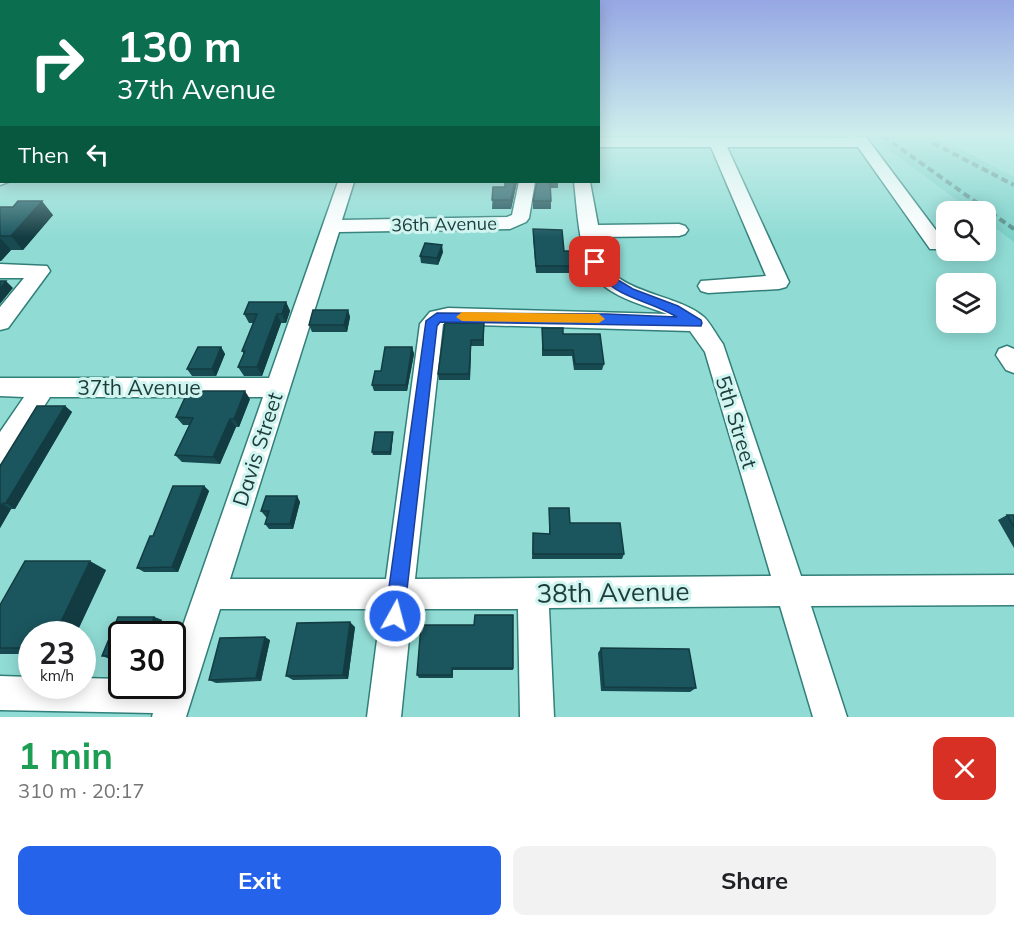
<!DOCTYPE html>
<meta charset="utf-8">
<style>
body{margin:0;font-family:Mulish,sans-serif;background:#f2f2f2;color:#202124;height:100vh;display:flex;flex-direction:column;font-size:22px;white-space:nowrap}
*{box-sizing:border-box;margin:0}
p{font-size:20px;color:#757577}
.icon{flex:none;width:33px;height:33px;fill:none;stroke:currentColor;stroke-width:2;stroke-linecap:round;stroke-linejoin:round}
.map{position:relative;height:717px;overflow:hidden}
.details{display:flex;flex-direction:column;background:#fff;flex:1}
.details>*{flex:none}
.guide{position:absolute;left:0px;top:0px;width:600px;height:183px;box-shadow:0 3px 15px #0003;background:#0b6e4f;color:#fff;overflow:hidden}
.fabs{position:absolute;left:936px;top:201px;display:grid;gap:12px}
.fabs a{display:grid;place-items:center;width:60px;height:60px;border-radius:12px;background:#fff;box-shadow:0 3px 15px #0003;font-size:30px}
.speed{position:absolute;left:18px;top:621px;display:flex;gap:12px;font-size:30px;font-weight:700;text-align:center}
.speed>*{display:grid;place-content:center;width:78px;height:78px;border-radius:50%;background:#fff;box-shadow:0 3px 15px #0003;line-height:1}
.speed small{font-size:15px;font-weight:400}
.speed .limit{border:3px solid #111;border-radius:9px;background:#fff;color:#111}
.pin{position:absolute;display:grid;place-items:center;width:51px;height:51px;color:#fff;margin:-26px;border-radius:12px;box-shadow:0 3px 9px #0006}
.me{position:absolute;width:66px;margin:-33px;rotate:7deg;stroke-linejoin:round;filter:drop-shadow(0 0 4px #0008)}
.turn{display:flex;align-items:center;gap:21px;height:126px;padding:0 18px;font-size:27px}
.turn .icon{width:78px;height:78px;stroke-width:2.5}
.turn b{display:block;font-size:42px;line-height:51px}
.then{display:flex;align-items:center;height:57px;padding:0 18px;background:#0003;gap:12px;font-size:22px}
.round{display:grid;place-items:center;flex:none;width:63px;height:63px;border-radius:12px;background:#f2f2f2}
.head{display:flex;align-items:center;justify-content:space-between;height:102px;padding:0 18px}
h1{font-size:36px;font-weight:700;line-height:45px;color:#1e9e55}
.action{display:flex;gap:12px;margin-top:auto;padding:12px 18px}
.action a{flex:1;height:69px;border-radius:12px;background:#2563eb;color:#fff;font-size:24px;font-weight:700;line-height:69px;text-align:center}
.action a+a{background:#f2f2f2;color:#202124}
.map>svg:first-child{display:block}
.built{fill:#7ad1c9}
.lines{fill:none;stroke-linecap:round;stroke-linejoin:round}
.minor-casing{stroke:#327f79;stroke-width:3}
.minor{fill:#fff;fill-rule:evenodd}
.rail{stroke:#588e89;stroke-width:4;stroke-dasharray:7 4;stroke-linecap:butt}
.wall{fill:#174a51}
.shaded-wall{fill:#133c42}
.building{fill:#1b565e;stroke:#133c42;stroke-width:1.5}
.route{fill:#2563eb;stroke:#184099;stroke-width:1.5}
.slow{fill:#f59e0b}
.labels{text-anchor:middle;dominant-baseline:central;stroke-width:6;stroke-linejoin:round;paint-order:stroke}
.far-street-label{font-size:18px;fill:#1c3b39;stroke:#d0f5f1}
.street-label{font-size:21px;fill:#1c3b39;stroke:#d0f5f1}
.near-street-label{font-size:26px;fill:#1c3b39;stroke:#d0f5f1}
</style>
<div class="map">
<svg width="1014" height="717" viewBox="0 0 1014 717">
<rect width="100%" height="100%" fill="#90dcd5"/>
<path class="built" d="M870 136H934L1014 177V242L986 221V212L972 211Z"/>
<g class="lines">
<g class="minor-casing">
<g id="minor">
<path d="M848 136 866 137 944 241 946 245 944 249H930L858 147H727L789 282 786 287 779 289 708 293 701 291 698 286 701 281 766 276 711 147H598V137L849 138Z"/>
<path d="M2 173V182H8L0 185Z"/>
<path d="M338 182H354L342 220 507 217 512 215 519 182H535L529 218 526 222 510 229 339 232 230 579H386L420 324 430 312 448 308 667 314C646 306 622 300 604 286 578 266 578 213 574 182H590L598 225 679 224 685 226 688 230 685 234 679 236 600 237C601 244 602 253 604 260 618 294 678 294 704 317 711 324 717 336 723 344L801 576 1014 575V605L811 606 847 717H813L780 606 549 608 554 717H520L518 609H412L401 717H367L381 609H220L186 717H152L153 713 0 710V676L32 677V686H82V678L122 679V686H172V657L263 397H50L9 461 0 464V432L24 397 0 396V378H269ZM443 324 690 331 705 352 771 576 415 579Z"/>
<path d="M0 264 47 266 50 271 8 328 0 330V307L24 278H0Z"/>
<path d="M1007 346 1014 349V373L1006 370 996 355 999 349Z"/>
</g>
</g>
<use href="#minor" class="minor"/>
<g class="rail">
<path d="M883 136 1014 229"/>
<path d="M933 143 1014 185"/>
</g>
</g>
<g class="wall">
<path d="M517 182 511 209H492L493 187H505Z"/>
<path d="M537 182H558V188H550L551 201V209H533V201Z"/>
<path d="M0 207 53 215 23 250H11L1 261H0Z"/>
<path d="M533 229 564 251 571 266V273H536L533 236Z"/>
<path d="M443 252 438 265 421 263 420 256Z"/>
<path d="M286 302 290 311 286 323H281L262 376H244L238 367 244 354 242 351 253 323H249L244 314Z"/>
<path d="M348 310 350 317 347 332H312L309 325Z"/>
<path d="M445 323 484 329V346H471L470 380H439L438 374Z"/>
<path d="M542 328 563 334 604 364 602 370H574L572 356H542Z"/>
<path d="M221 347 225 354 216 376H192L187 369Z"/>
<path d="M412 347 414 354 407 391H374L372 385 381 371Z"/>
<path d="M250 399 239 427H236L220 464 182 462 175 455 189 425H183L176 417Z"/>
<path d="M65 406 72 412 15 509H11L0 528V466Z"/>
<path d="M393 435 391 455H373L372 452Z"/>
<path d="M204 486 209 491 178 572H144L137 568 153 536Z"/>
<path d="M297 496 300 502 293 529H269L265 524 267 517H266L261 511Z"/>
<path d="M549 508 570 523 624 554 622 559H532L533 533 549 534Z"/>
<path d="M1007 515H1014V548L998 520Z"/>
<path d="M106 570 76 634H32V654H0V605Z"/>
<path d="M513 615V670H453V678H419L417 675 474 625Z"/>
<path d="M118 617H154L162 620 156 634H122V659H110L102 656Z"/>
<path d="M355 627 348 679 293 680 286 676Z"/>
<path d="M270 640 261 681 216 683 209 680Z"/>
<path d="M601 648 696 688 690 692 601 691 598 653Z"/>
</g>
<g class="shaded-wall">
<path d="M515 182H517L511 209V200Z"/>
<path d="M42 201 53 215 23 250 11 236Z"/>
<path d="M0 238 11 250 1 261 0 260Z"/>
<path d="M442 245 443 252 438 265 437 258Z"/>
<path d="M6 281 13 288 0 304V289Z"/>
<path d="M286 302 290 311 286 323 282 314Z"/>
<path d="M348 310 350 317 347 332 344 325Z"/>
<path d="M277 314 281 323 262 376 257 367Z"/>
<path d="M471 340V346L470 380 469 374Z"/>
<path d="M221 347 225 354 216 376 212 369Z"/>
<path d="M412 347 414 354 407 391 406 385Z"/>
<path d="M245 391 250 399 239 427 234 419Z"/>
<path d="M65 406 72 412 15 509 6 503Z"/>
<path d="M230 419 236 427 220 464 213 457Z"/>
<path d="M393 432V435L391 455 390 452Z"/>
<path d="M204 486 209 491 178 572 172 567Z"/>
<path d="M297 496 300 502 293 529 290 524Z"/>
<path d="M2 504 11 509 0 528V507Z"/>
<path d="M90 561 106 570 76 634H55Z"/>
<path d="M154 617 162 620 156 634H148Z"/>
<path d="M350 622 355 627 348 679 343 675Z"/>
<path d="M265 637 270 640 261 681 256 678Z"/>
</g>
<g class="building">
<path d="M505 182H515L511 200H492L493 187H505Z"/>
<path d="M537 182H550L551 201H533Z"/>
<path d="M18 201H42L11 236H0V207H13Z"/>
<path d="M533 229 562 230 564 251H570L571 266H536Z"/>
<path d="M425 243 442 245 437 258 420 256Z"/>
<path d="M0 281H6L0 289Z"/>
<path d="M249 302H286L282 314H277L257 367H238L245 351H242L257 314H244Z"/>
<path d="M313 310H348L344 325H309Z"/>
<path d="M445 323H484L483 340H471L469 374H438Z"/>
<path d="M542 328H563V334H600L604 364H575L573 350H543Z"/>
<path d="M198 347H221L212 369H187Z"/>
<path d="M385 347H412L406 385H372L375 371H381Z"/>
<path d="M188 391H245L234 419H230L213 457 175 455 193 418 176 417Z"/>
<path d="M37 406H65L6 503 2 504 0 507V466Z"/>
<path d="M375 432H393L390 452H372Z"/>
<path d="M173 486H204L172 567 137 568 150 536H153Z"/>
<path d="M266 496H297L290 524H265L269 511H261Z"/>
<path d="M549 508H569L570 523H620L624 554H533V533L550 534Z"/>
<path d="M1007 515H1014V527Z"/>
<path d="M25 561H90L55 634H32V648H0V605Z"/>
<path d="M475 615H513V668H452V675H417L421 625H474Z"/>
<path d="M118 617H154L148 634H122V655L102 656Z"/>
<path d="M350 622 343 675 286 676 297 623Z"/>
<path d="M265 637 256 678 209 680 220 638Z"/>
<path d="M601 648 689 649 696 688 604 687Z"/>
</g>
<linearGradient id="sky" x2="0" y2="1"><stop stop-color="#96a7e4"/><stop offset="0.57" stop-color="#cdefec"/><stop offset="1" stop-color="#cdefec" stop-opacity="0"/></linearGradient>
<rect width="1014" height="237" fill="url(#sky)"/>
<path class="route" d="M595 258 599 259 613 277 633 289 678 306 701 320 702 323 701 326 440 322 437 326 404 616 401 622 395 625 388 622 385 616 426 321 437 313 607 314 677 317C641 296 615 301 589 262Z"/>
<path class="slow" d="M462 312 599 314 605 319 599 323 462 321 456 317Z"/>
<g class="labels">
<g class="far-street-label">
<text transform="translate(444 224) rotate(-1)">36th Avenue</text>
</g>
<g class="street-label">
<text x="139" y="387">37th Avenue</text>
<text transform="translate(737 422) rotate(73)">5th Street</text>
<text transform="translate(257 449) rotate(-72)">Davis Street</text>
</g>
<g class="near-street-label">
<text transform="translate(613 592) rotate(-1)">38th Avenue</text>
</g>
</g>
</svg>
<div class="fabs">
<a><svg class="icon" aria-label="search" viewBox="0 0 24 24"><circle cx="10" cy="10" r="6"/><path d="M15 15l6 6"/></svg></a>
<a><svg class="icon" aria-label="layers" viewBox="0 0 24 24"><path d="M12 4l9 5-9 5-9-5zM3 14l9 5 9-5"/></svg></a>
</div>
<div class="speed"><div>23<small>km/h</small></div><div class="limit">30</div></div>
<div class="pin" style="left:595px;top:262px;background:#d93025"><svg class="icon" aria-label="arrive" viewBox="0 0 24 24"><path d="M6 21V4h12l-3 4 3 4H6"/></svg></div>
<svg class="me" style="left:395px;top:616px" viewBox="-20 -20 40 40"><circle r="17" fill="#2563eb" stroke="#fff" stroke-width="3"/><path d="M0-11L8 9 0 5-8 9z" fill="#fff"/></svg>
<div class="guide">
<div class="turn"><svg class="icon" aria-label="right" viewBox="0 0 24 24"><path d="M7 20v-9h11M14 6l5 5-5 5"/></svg><div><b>130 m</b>37th Avenue</div></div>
<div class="then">Then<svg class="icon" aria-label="left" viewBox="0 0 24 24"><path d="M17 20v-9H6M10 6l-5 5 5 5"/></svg></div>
</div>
</div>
<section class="details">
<div class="head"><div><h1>1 min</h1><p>310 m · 20:17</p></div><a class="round" style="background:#d93025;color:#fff"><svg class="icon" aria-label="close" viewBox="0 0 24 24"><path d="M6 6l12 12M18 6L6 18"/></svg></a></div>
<div class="action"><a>Exit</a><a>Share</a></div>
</section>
